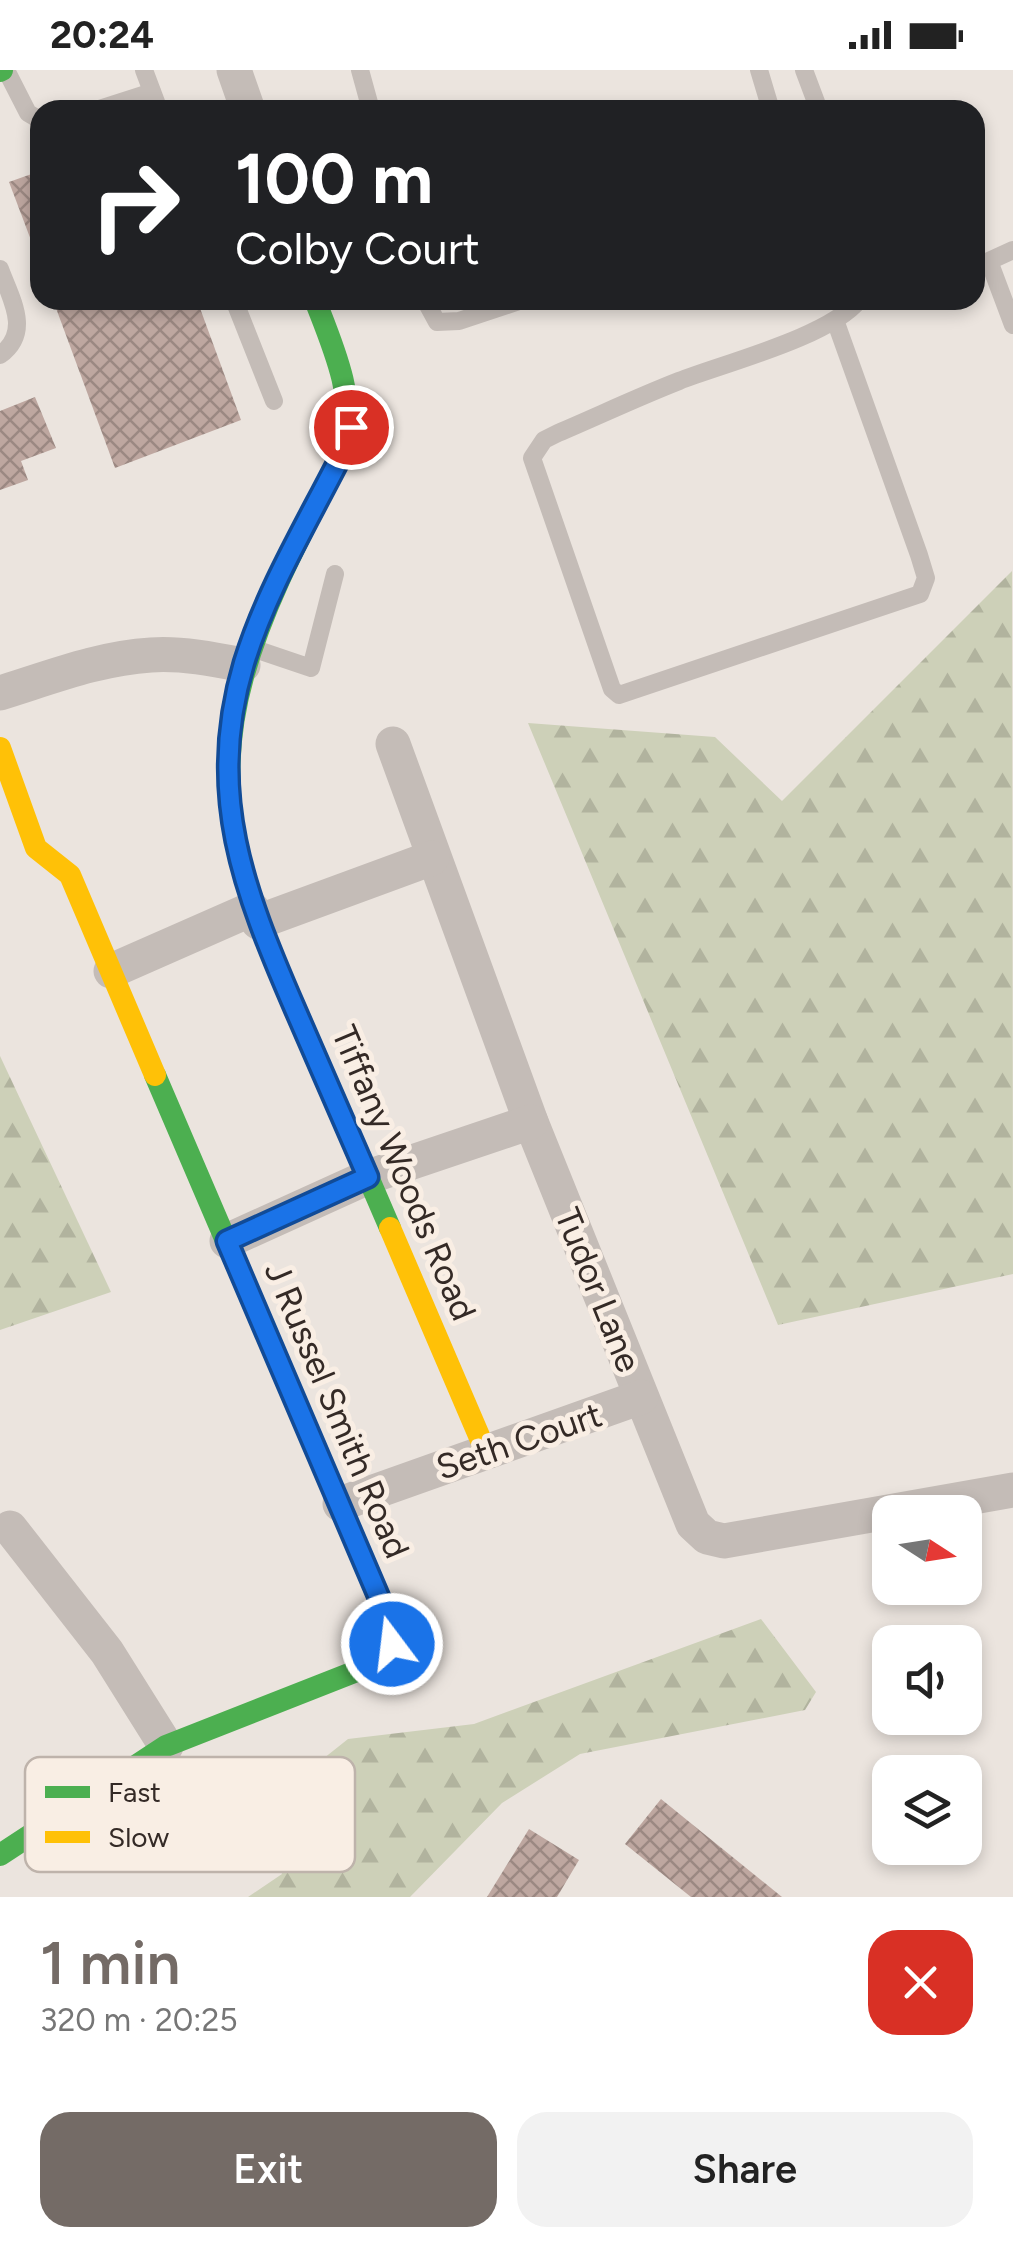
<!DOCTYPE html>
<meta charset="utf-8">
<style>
body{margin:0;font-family:Figtree,sans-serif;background:#f2f2f2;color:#222;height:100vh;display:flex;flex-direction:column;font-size:38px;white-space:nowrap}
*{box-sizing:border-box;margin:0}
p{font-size:32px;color:#767676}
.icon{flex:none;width:55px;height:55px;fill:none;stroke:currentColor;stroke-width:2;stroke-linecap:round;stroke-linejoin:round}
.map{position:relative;height:1827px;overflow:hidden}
.details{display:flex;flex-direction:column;background:#fff;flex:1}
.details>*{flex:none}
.banner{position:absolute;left:30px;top:30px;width:955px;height:210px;border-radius:30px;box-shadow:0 5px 15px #0003;background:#202124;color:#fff;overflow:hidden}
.needle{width:65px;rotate:102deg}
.fabs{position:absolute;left:872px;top:1425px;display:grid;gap:20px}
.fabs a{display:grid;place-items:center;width:110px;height:110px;border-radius:20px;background:#fff;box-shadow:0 5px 15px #0003;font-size:50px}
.pin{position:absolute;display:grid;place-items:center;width:85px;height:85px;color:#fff;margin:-42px;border:5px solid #fff;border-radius:50%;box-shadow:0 2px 10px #0007}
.me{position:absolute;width:110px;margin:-55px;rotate:345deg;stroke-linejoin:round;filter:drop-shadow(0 0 8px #0008)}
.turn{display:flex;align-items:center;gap:35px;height:210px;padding:0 40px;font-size:45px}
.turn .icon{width:130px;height:130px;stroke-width:2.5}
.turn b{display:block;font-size:70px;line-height:85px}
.round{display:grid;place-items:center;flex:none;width:105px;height:105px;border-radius:30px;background:#f2f2f2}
.overview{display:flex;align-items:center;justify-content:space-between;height:170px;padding:0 40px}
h1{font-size:60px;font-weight:600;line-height:75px;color:#746b66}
.action{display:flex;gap:20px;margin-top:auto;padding:20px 40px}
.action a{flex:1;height:115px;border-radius:30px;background:#746b66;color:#fff;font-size:40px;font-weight:600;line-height:115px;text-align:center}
.action a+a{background:#f2f2f2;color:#222}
.status{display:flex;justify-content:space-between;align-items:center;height:70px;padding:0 50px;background:#fff;direction:ltr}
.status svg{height:28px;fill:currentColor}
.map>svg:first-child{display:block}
.forest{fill:url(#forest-firs)}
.building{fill:url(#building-cross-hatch)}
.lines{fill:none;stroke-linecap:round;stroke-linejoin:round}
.lane{stroke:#c4bcb7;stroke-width:18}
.street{stroke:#c4bcb7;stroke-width:35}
.fast{stroke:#4caf50;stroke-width:22}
.slow{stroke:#ffc107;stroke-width:22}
.route-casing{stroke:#114b97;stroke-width:25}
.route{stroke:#1a73e8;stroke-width:18}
.labels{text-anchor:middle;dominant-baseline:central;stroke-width:10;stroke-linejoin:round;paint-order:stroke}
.street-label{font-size:35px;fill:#342a26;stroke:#f9eee4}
.key{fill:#f9eee4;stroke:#beb3ab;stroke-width:2.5}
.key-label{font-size:28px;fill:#342a26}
</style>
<div class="status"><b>20:24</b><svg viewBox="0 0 49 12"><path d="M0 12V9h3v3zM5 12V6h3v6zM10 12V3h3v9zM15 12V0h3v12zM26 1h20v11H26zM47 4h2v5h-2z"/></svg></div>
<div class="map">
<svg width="1013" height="1827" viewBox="0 0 1013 1827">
<defs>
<pattern id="forest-firs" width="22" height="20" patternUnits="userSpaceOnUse" patternTransform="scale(2.5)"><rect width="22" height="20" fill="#cdd0b8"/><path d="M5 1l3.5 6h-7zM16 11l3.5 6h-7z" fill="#b1b39e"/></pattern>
<pattern id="building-cross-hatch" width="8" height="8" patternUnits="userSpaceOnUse" patternTransform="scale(2.5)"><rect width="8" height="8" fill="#bea7a0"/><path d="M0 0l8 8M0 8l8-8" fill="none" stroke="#9b8882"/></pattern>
</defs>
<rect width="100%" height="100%" fill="#ebe4de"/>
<g class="forest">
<path d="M1012 501 1013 1204 778 1255 528 653 715 667 782 731Z"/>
<path d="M0 986 111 1222 0 1260Z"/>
<path d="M761 1549 816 1622 805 1640 580 1684 502 1733 410 1827H248L282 1804 260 1739 348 1669 474 1654Z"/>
</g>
<g class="building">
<path d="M40 101V194L9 112Z"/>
<path d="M53 230H197L241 350 115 398Z"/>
<path d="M35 327 56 378 21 391 28 410 0 420V341Z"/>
<path d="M661 1729 782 1827H691L625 1774Z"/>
<path d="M529 1759 579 1790 557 1827H487Z"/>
</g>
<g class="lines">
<g class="lane">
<path d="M6 0 28 43 40 50"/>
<path d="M144 0 159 40"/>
<path d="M360 0 371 40"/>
<path d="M759 0 771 40"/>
<path d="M804 0 819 40"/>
<path d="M96 40 152 22"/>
<path d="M1013 180 989 191 1013 255"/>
<path d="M0 199C11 229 32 262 0 285"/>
<path d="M234 230 274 331"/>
<path d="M425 230 437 252 459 251 522 230"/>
<path d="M835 250 919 485 926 508 920 524 619 625 612 619 532 388 544 370 558 363C598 346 638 327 679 311 725 293 829 267 859 230"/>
<path d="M255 579 311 598 335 504"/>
</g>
<g class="street">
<path d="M234 0 248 40"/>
<path d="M0 623C49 608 99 588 151 585 182 583 213 589 243 595"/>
<path d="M393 674 531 1052 693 1454 707 1467 724 1471 1013 1420"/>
<path d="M258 852 432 788"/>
<path d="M111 901 252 839"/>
<path d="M227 1171 368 1107 531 1052"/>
<path d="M340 1434 641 1327"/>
<path d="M10 1458 107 1582 166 1676"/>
</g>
<g class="fast">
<path d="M0 1 2 0"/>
<path d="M315 230C334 279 355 325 345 379 308 452 265 527 243 607 205 743 253 841 306 963 334 1028 362 1093 390 1158"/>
<path d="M0 1785 166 1676 372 1595C386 1585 391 1575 392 1558L155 1005"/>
</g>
<g class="slow">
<path d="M0 678 36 778 70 805 155 1005"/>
<path d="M390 1158 486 1382"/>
</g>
</g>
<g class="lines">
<g class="route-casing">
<path id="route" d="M351 357 345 378C310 448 267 518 244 593 205 723 244 821 295 939 319 995 344 1051 368 1107L227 1171 392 1558V1574"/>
</g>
<use href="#route" class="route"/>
</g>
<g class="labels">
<g class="street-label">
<text transform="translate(404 1103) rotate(67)">Tiffany Woods Road</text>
<text transform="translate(598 1220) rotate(68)">Tudor Lane</text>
<text transform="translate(337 1340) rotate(67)">J Russel Smith Road</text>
<text transform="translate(519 1371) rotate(-19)">Seth Court</text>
</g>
</g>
<rect x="25" y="1687" width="330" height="115" rx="15" class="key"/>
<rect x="45" y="1716" width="45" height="12" fill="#4caf50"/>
<rect x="45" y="1761" width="45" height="12" fill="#ffc107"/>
<g class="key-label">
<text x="108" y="1732">Fast</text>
<text x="108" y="1777">Slow</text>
</g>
</svg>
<div class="fabs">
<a><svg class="needle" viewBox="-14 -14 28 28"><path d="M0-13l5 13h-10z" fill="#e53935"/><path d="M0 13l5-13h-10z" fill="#767676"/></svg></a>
<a><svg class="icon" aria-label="sound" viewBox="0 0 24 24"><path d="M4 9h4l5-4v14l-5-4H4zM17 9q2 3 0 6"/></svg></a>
<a><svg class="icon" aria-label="layers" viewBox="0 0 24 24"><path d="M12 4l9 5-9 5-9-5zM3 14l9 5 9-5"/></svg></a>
</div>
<div class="pin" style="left:351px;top:357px;background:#d93025"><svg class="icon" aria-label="arrive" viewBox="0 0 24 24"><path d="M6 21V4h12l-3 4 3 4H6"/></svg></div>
<svg class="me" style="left:392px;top:1574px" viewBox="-20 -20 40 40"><circle r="17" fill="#1a73e8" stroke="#fff" stroke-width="3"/><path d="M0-11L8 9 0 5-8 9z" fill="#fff"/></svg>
<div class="banner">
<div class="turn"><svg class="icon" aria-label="right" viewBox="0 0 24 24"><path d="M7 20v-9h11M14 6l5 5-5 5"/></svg><div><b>100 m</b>Colby Court</div></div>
</div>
</div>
<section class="details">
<div class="overview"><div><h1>1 min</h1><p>320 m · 20:25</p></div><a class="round" style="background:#d93025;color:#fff"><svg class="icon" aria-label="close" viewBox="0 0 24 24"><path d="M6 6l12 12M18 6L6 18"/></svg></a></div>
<div class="action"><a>Exit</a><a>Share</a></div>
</section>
